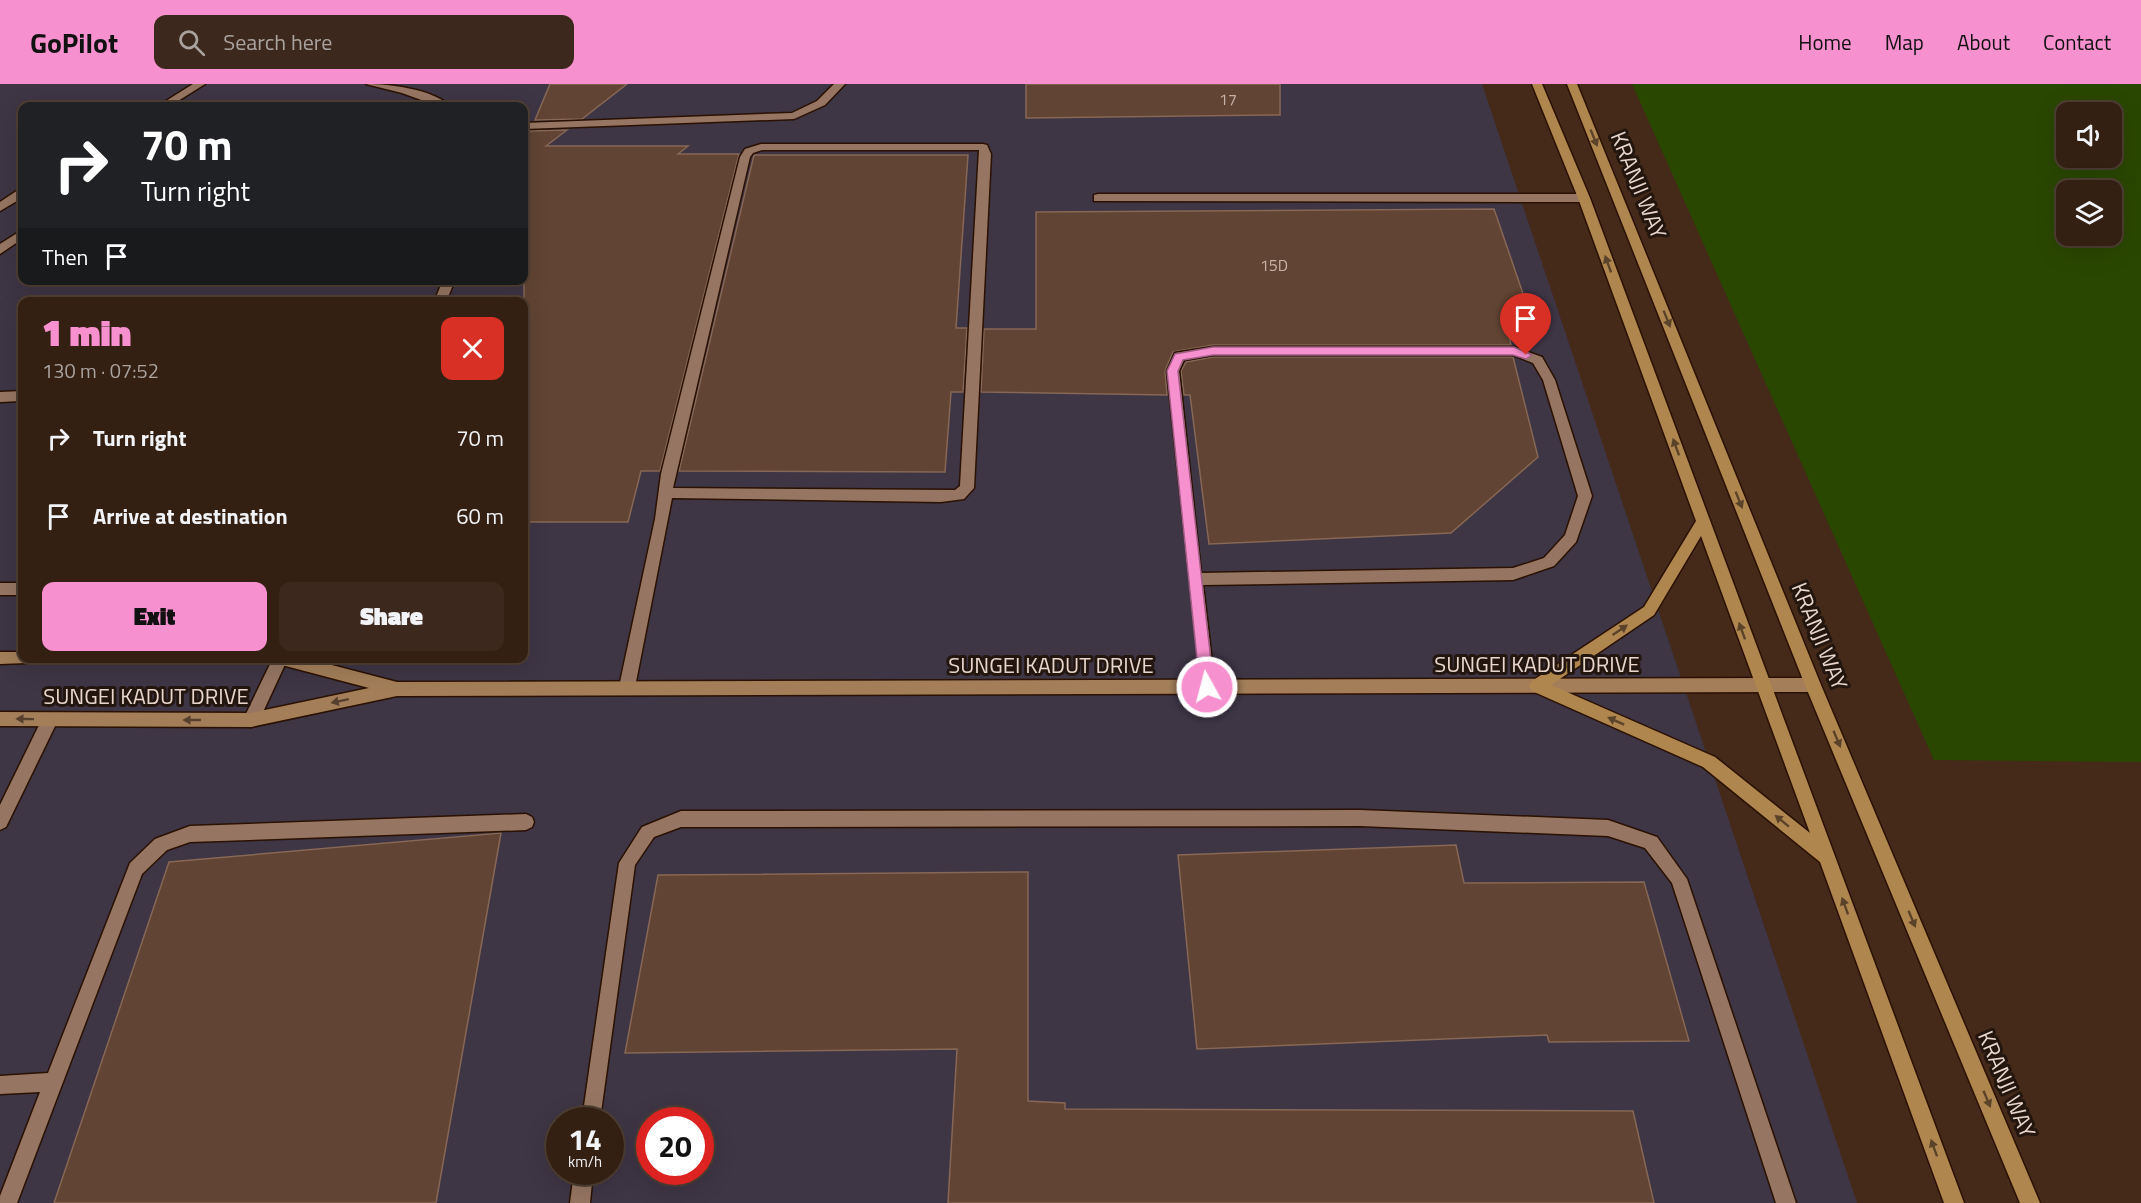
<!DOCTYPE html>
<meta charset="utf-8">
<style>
body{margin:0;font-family:"Titillium Web",sans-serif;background:#3c281c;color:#f1f3f6;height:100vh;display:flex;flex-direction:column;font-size:22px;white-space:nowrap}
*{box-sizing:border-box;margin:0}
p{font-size:20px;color:#a9a3a0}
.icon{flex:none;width:33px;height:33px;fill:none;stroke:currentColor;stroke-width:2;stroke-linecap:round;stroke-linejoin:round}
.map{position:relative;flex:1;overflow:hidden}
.drawer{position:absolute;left:18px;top:213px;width:510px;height:366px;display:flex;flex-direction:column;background:#342013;border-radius:12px;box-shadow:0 6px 24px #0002,0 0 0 2px #4e3e33}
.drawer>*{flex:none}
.banner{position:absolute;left:18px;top:18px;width:510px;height:183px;border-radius:12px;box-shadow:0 6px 24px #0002,0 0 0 2px #4e3e33;background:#202124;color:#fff;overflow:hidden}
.buttons{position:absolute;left:2056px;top:18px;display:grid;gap:12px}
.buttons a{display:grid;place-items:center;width:66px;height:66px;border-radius:12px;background:#342013;box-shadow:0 6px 24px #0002,0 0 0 2px #4e3e33;font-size:30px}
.speed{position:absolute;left:546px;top:1023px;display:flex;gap:12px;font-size:30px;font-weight:700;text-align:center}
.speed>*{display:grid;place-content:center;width:78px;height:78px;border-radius:50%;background:#342013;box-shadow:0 6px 24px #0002,0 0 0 2px #4e3e33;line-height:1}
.speed small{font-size:15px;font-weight:400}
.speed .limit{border:9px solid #d22;background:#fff;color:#111}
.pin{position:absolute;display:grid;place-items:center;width:51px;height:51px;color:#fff;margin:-62px -26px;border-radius:50% 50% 50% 0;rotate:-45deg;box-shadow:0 0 6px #0007}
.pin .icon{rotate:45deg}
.me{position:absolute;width:66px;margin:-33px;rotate:353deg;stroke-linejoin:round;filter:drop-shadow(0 0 4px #0008)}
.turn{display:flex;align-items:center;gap:21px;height:126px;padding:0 24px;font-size:27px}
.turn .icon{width:78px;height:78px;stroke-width:2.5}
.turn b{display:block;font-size:42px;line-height:51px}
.then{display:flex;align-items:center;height:57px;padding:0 24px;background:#0003;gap:12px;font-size:22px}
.round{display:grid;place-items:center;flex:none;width:63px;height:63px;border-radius:12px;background:#3c281c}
.overview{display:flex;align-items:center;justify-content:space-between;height:102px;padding:0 24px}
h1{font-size:36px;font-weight:800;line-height:45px;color:#f790ce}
.primary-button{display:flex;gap:12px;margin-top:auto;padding:12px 24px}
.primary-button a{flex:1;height:69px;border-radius:12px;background:#f790ce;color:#111;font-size:24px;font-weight:800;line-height:69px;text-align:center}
.primary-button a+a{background:#3c281c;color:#f1f3f6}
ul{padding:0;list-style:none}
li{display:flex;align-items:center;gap:18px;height:78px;padding:0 24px}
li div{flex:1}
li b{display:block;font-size:22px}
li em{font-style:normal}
header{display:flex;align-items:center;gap:36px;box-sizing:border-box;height:84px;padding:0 30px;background:#f790ce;color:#111}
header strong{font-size:28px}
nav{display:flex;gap:33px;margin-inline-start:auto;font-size:21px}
.search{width:420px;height:54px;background:#3c281c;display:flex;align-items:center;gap:15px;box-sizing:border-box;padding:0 21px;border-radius:12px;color:#a9a3a0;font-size:22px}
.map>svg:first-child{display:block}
.industrial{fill:#3e3545;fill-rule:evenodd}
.green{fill:#2a4700;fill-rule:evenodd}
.building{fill:#614433;stroke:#876755;stroke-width:1.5}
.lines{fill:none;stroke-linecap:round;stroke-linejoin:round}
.lane-casing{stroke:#2a1102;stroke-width:3}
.street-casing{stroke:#2a1102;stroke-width:3}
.secondary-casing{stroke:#2a1102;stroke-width:3}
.primary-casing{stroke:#2a1102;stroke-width:3}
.lane{fill:#967663;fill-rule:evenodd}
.street{fill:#967663;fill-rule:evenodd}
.secondary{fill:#a37e59;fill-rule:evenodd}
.primary{fill:#b0864f;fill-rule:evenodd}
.oneway{fill:#5b4329}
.oneway2{fill:#56402d}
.route{fill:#f790ce;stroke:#a15e86;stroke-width:1.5}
.labels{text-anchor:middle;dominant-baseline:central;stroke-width:6;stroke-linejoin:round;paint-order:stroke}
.far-number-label{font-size:16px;fill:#c6b2a6}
.street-label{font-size:22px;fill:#e8d6cc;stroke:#22160f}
</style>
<header>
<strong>GoPilot</strong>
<div class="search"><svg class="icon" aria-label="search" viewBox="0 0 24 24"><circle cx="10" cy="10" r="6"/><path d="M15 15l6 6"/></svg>Search here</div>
<nav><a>Home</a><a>Map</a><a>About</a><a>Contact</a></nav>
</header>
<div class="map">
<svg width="2141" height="1119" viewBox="0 0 2141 1119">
<rect width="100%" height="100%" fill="#452a19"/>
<path class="industrial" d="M0 0H1482L1857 1119H0ZM22 22H524V196H22ZM22 218H524V574H22ZM560 1036H610V1088H560ZM650 1036H700V1088H650Z"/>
<path class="green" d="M1632 0H2141V678L1934 676ZM2067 28H2112V74H2067ZM2067 106H2112V152H2067Z"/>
<g class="building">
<path d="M550 0H627L582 35 535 36Z"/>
<path d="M1026 0H1280V31L1026 34Z"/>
<path d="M567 46 546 62H688L678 70H739L660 387H641L628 438H524V62L530 47Z"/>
<path d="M754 71H968L956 244H967L963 308H951L945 388 679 387Z"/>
<path d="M1494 125 1531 233H1505L1511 261H1213L1173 268 1165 287 1167 311 981 308 984 245H1036V128Z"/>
<path d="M1213 273H1513L1538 373 1451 449 1209 460 1190 311H1184L1181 287 1186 278Z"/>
<path d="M501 749 436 1119H54L169 778Z"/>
<path d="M1456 761 1464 799 1644 798 1689 957 1549 958 1547 951 1197 965 1178 771Z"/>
<path d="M1028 788V1017L1065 1019V1025L1633 1027 1654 1119H948L957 965 625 969 658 791Z"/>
</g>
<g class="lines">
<g class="lane-casing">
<g id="lane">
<path d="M366 0C391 0 431 5 451 22H438L402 9Z"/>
<path d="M834 0H845L825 21 794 35 524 45V39L792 29 817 17Z"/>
<path d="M761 60H983L987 61 991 70 974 404 964 415 941 418 672 414 635 603 632 608 627 610 622 608 619 603 655 435 661 390 740 73 745 65ZM762 66H979L960 402 955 406 673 404 750 73 753 69Z"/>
<path d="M1098 110H1584L1590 114 1584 118 1094 117V111Z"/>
<path d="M22 146V155L0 170V160Z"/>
<path d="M443 196H455L446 218H434Z"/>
<path d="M1213 263H1514L1542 273 1555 296 1592 412 1576 458 1554 482 1513 496 1203 501 1215 603 1212 608 1207 610 1202 608 1167 287 1175 269ZM1213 271H1513L1533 279 1543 296 1578 412 1565 451 1544 474 1513 484 1201 489 1179 287 1184 276Z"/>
<path d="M22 307V317L0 318V308Z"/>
<rect x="0" y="499" width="22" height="12"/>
<path d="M273 574H288L257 641 251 643 245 641 243 636Z"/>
<path d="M1360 726 1608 736 1657 753 1687 795 1796 1119H1776L1672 799 1645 764 1608 752 1360 742 681 743 654 753 635 781 600 1036H582L619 779 642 743 681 727Z"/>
<path d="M526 730 532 733 534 738 532 743 526 746 190 758 167 766 142 790 17 1119H0V1112L40 1008 0 1010V992L48 989 130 779 155 755 190 742Z"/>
<path d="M574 1088H593L590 1119H570Z"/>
</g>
</g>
<g class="street-casing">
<g id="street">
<path d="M193 0H205L170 22H158Z"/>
<path d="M18 106H22V114L0 127V118Z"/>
<path d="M50 629 56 631 58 636 6 743 0 746V721L44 631Z"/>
</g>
</g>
<g class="secondary-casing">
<g id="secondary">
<path d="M0 568H22V574H29L27 579 0 580Z"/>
<path d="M271 574H305L397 598 1813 594 1818 596 1821 601 1818 606 1813 608 397 612 251 643 0 642V628L251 629 369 604 278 580 273 579Z"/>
</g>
</g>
<g class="primary-casing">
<g id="primary">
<path d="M1532 0H1542L1590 114 1964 1119H1944L1820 778 1703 683 1532 607 1529 602 1532 597 1644 523 1696 437 1578 114ZM1701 452 1810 749 1715 673 1551 601 1654 531Z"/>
<path d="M1567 0H1577L1821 601 2040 1119H2020L1805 601Z"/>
</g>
</g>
<use href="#lane" class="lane"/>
<use href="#street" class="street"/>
<use href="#secondary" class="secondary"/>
<use href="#primary" class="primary"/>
</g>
<defs><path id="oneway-solid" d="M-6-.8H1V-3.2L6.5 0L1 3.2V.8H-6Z" transform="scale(1.5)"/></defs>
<g class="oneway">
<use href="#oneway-solid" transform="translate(1594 54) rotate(68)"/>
<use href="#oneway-solid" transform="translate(1608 180) rotate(-110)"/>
<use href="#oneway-solid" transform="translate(1667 235) rotate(68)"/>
<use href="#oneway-solid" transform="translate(1676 363) rotate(-110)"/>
<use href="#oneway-solid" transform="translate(1739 416) rotate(68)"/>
<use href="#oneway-solid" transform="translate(1620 546) rotate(-34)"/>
<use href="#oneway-solid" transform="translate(1742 547) rotate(-110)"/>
<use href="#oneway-solid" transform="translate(1616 637) rotate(-156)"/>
<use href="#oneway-solid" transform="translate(1837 655) rotate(67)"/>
<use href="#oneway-solid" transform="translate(1782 737) rotate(-141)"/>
<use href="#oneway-solid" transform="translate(1845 822) rotate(-110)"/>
<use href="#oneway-solid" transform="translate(1912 835) rotate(67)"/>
<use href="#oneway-solid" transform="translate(1987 1015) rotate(67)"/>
<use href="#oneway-solid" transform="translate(1934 1064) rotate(-110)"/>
</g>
<g class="oneway2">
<use href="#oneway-solid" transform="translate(340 617) rotate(168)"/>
<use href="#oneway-solid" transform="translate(25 635) rotate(-179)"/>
<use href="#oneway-solid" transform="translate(192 636) rotate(-180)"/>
</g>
<path class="route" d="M1213 263H1514L1532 271 1526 275 1513 271H1213L1183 276 1178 287 1214 603 1207 609 1200 603 1167 287 1175 270Z"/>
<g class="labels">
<g class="far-number-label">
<text x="1228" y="15">17</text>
<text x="1274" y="181">15D</text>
</g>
<g class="street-label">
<text transform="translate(1639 101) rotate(68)">KRANJI WAY</text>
<text transform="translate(1820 552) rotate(68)">KRANJI WAY</text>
<text x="1537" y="580">SUNGEI KADUT DRIVE</text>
<text x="1051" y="581">SUNGEI KADUT DRIVE</text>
<text x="146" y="612">SUNGEI KADUT DRIVE</text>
<text transform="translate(2007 1000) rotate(67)">KRANJI WAY</text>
</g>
</g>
</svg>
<div class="buttons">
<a><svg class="icon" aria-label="sound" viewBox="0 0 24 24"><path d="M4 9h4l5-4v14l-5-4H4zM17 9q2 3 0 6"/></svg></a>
<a><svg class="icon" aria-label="layers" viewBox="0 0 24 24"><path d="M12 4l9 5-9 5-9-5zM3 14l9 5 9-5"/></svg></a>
</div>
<div class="speed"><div>14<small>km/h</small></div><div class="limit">20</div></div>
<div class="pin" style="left:1526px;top:271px;background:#d93025"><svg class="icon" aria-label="arrive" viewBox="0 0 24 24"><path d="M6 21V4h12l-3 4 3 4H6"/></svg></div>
<svg class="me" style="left:1207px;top:603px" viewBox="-20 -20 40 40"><circle r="17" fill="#f790ce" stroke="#fff" stroke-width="3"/><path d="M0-11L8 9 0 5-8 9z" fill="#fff"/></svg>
<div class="banner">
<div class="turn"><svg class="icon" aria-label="right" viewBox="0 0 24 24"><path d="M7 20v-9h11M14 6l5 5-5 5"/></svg><div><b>70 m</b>Turn right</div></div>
<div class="then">Then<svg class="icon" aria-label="arrive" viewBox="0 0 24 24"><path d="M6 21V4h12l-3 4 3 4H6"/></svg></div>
</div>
<section class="drawer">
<div class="overview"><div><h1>1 min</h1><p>130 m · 07:52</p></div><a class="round" style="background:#d93025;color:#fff"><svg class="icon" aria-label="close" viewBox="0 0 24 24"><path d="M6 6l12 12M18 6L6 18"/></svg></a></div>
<ul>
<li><svg class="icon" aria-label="right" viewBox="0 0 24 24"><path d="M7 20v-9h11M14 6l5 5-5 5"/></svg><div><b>Turn right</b></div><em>70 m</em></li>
<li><svg class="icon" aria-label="arrive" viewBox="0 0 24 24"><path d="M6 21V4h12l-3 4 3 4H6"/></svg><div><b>Arrive at destination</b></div><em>60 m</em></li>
</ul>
<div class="primary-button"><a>Exit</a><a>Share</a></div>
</section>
</div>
